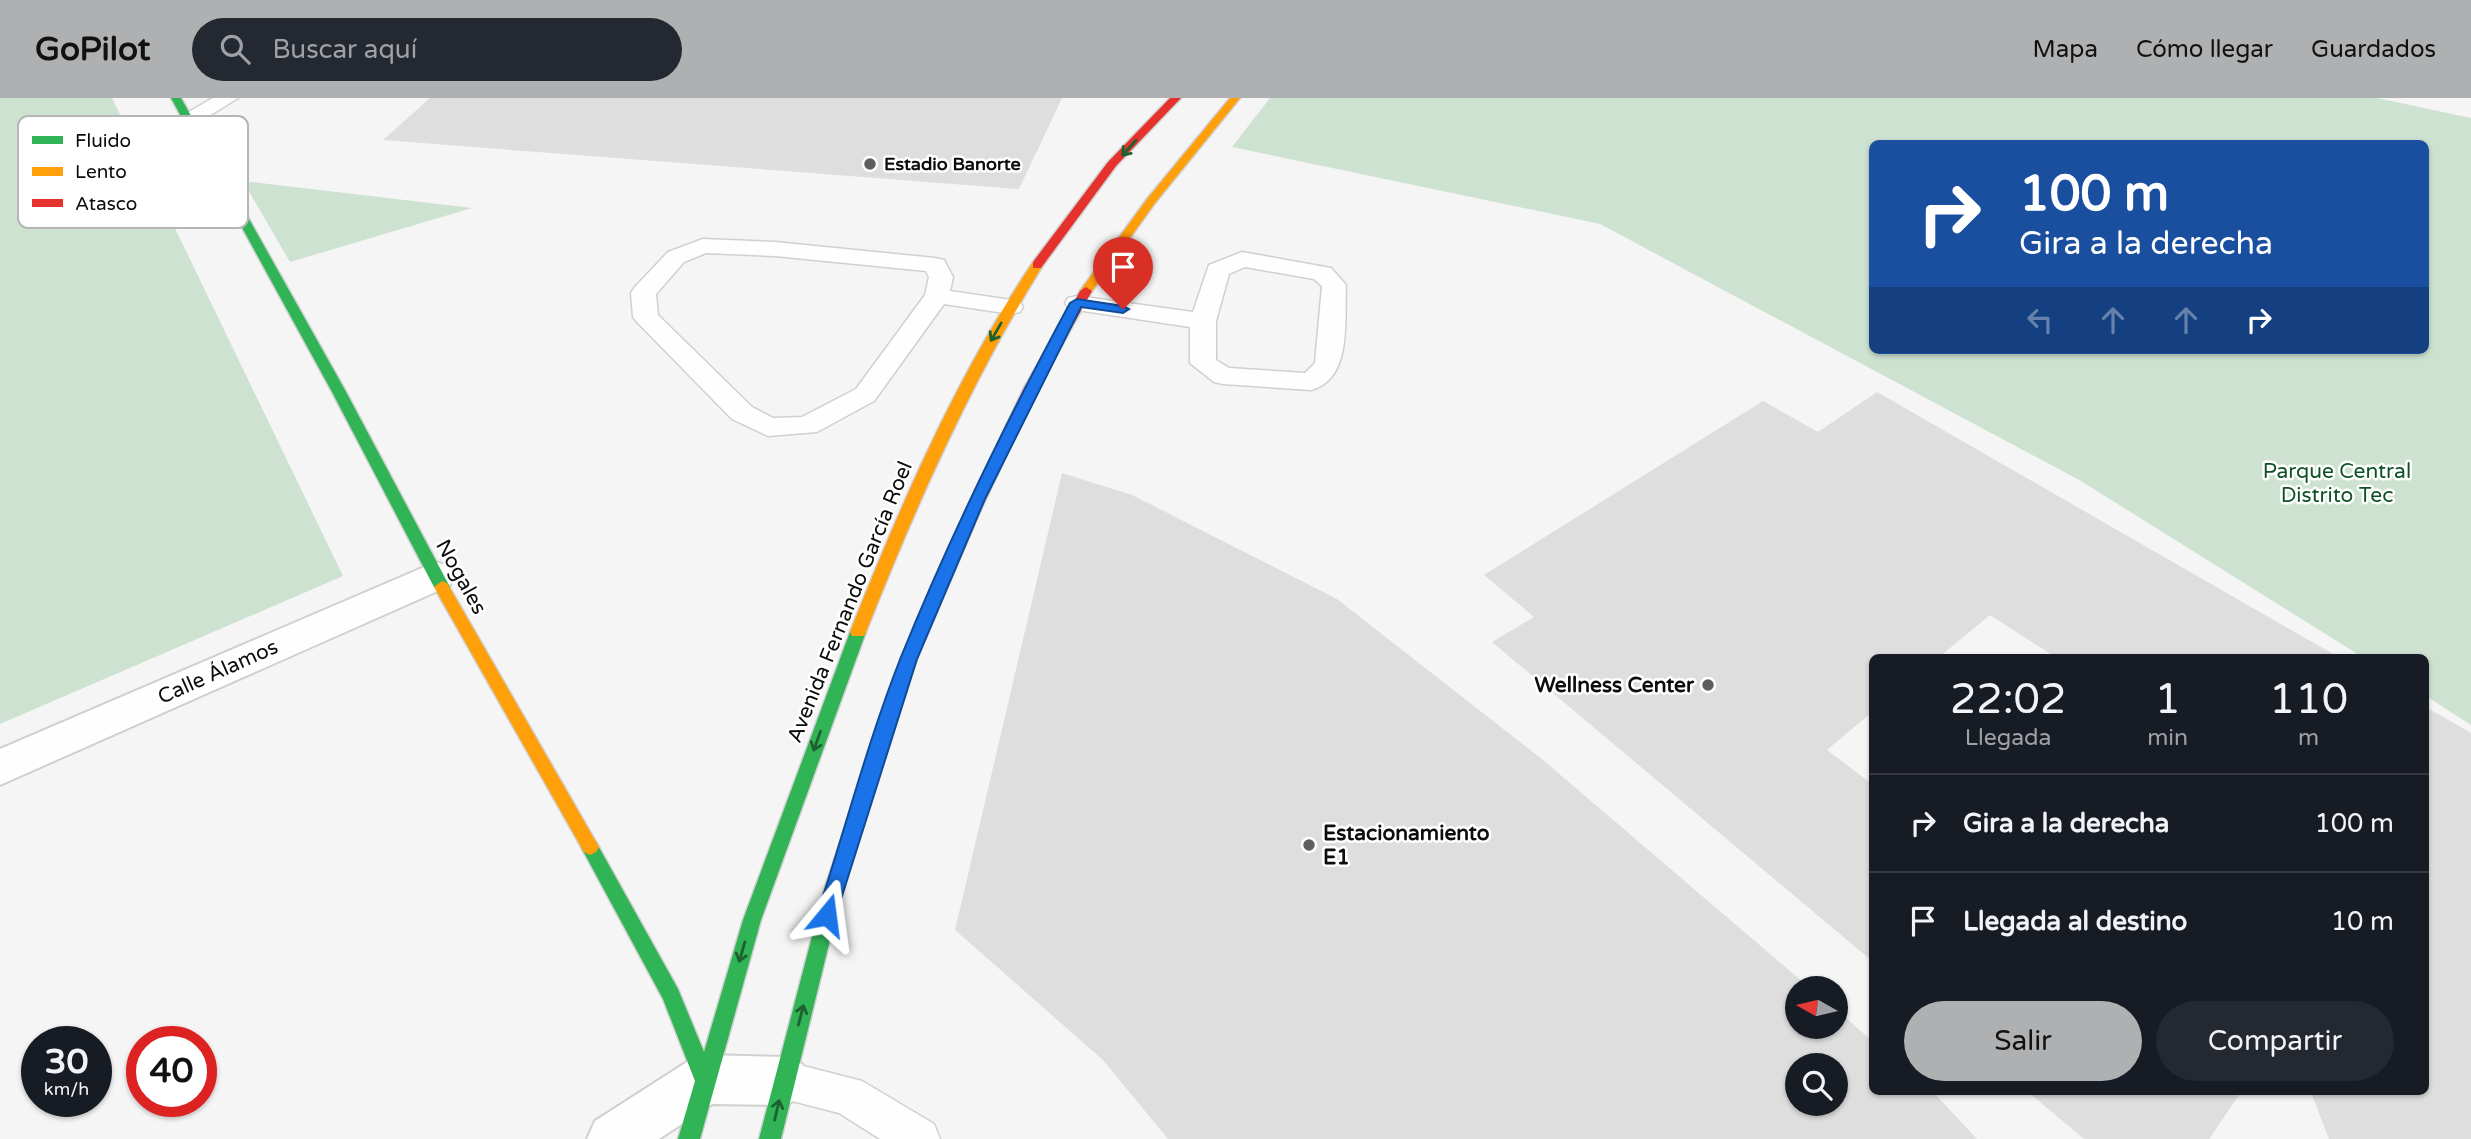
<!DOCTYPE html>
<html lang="es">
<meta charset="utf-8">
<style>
body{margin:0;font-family:"Varela Round",sans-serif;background:#242831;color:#f1f3f6;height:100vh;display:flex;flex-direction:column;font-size:26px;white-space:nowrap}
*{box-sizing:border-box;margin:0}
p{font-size:23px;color:#9ea1a6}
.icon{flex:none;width:38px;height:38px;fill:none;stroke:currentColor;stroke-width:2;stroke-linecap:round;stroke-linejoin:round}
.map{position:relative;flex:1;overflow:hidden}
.side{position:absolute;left:1869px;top:556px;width:560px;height:441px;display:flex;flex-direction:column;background:#171b24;border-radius:10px;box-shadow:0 2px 5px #0004}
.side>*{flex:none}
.hud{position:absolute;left:1869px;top:42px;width:560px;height:214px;border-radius:10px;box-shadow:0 2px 5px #0004;background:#1a4fa0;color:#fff;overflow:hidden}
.needle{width:46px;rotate:278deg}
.controls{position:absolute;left:1785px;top:878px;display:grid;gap:14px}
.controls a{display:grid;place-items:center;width:63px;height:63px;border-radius:50%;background:#171b24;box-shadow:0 2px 5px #0004;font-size:35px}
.speed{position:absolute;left:21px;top:928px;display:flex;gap:14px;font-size:35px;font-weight:700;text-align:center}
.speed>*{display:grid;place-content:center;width:91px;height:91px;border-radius:50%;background:#171b24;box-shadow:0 2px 5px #0004;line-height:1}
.speed small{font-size:18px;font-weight:400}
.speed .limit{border:10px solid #d22;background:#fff;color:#111}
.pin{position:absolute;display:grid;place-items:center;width:60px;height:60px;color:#fff;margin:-72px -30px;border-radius:50% 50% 50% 0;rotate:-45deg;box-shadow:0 0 7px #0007}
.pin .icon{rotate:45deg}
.me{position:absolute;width:77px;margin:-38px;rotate:16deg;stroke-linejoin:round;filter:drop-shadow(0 0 5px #0008)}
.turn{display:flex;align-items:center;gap:24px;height:147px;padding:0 35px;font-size:32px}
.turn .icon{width:91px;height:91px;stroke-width:2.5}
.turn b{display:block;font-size:49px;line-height:60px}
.lanes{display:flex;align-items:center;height:66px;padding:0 35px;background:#0003;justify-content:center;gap:35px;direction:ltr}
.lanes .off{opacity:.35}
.eta{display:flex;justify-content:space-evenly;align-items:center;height:119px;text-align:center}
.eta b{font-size:42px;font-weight:600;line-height:49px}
.button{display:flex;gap:14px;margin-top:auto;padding:14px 35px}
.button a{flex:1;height:80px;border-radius:42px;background:#aeb0b1;color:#111;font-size:28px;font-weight:600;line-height:80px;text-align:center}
.button a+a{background:#242831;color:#f1f3f6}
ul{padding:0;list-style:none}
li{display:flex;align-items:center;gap:21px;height:98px;padding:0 35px;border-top:2px solid #363941}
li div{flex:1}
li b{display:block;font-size:26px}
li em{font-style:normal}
header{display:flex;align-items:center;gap:42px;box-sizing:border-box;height:98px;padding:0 35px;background:#aeb0b1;color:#111}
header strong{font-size:33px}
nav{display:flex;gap:38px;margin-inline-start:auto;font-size:24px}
.search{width:490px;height:63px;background:#242831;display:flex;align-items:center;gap:18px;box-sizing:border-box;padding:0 24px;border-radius:38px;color:#9ea1a6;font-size:26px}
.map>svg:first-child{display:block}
.green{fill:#cee2d1;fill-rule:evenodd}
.building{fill:#dddedd;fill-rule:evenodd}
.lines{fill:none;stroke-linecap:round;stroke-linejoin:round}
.lane-casing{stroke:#d0d0d0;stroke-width:3}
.street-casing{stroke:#d0d0d0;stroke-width:4}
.fast-casing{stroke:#d0d0d0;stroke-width:3}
.slow-casing{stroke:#d0d0d0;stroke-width:3}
.jam-casing{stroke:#d0d0d0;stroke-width:3}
.lane{fill:#fdfefd;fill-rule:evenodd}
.street{fill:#fdfefd;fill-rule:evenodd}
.fast{fill:#30b455;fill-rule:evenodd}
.slow{fill:#ff9f0a;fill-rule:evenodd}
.jam{fill:#e5322d;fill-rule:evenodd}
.oneway{stroke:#1e6030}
.route{fill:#1a73e8;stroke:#114b97;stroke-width:2}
.poi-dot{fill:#5d5e5d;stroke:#fff;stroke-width:2.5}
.labels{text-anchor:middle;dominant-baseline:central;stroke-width:5;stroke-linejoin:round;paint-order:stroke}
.far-poi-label{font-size:18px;font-weight:bold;fill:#0b0c0b;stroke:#fff;text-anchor:start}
.park-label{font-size:21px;fill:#0d5226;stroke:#fff}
.street-label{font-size:21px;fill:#0b0c0b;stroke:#fff}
.poi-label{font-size:21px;font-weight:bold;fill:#0b0c0b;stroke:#fff;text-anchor:end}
.key{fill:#fff;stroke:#b6b6b6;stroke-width:2}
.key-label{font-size:19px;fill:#0b0c0b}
</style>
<header>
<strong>GoPilot</strong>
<div class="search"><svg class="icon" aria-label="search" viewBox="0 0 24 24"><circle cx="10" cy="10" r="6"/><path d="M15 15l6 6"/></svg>Buscar aquí</div>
<nav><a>Mapa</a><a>Cómo llegar</a><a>Guardados</a></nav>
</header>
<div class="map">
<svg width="2471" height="1041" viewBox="0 0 2471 1041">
<rect width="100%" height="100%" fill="#f4f5f4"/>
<g class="green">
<path d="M0 0H112L343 478 0 626Z"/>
<path d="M1270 0H2377L2471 20V627L2426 598V560H2364L2081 383 1600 126 1232 49ZM1872 46H2426V252H1872Z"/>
<path d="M243 83 472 110 290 164Z"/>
</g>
<g class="building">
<path d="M430 0H1062L1019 91 383 42Z"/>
<path d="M1877 294 2340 560H2057L1990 517 1938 560H1872V614L1827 652 1872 686V863L1492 544 1534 519 1484 477 1763 303 1818 334Z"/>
<path d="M1062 375 1132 397 1337 501 1543 662 1811 891H1797V929H1836V911L1872 943V994H1933L1977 1041H1168L1103 962 955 832ZM1797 968H1836V1006H1797Z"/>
<path d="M2426 609 2471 635V1041H2329L2311 994H2426Z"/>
<path d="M2028 994H2241L2209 1041H2084Z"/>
</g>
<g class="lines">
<g class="lane-casing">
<g id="lane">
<path d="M213 0H238L196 26H182L178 22 182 18Z"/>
<path d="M703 141 775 144 935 160 944 162 953 179 950 193 1011 202 1020 204 1023 209 1020 214 1011 216 944 206 874 303 817 334 768 338 732 321 637 224 633 219 631 195 634 190 668 154ZM706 155 775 158 926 173 929 179 925 197 856 291 802 319 773 320 752 309 658 217 656 196 684 164Z"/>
<path d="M1242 154 1331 170 1346 187C1344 221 1353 281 1311 292L1223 286 1214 284 1190 265V229L1077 212 1068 210 1065 205 1068 200 1077 198 1193 214 1209 167ZM1245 169 1314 181 1322 188 1315 265 1305 275 1229 270 1216 262V223L1229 176Z"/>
<path d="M784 963 862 983 934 1026 940 1041H880L839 1015 769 997 763 983 769 969Z"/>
</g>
</g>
<g class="street-casing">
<g id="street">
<path d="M436 464 449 468 455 478 449 488 0 687V651Z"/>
<path d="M705 957 784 959 802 966 809 983 802 1000 784 1007 712 1006 659 1041H587L595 1023 687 964Z"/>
</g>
</g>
<g class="fast-casing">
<g id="fast">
<path d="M171 0H181L345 292 450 489 447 493 442 495 434 489 331 292Z"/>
<path d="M974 406 981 411 917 560 842 793 781 1041H759L824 793 901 560 967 411Z"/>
<path d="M858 528 864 530 866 534 761 822 700 1041H678L695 983 663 901 581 749 584 744 590 741 596 744 678 891 704 954 743 822 850 534 852 530Z"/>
</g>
</g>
<g class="slow-casing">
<g id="slow">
<path d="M1230 0H1240L1155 105 1090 196H1082L1080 193 1147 101Z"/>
<path d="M1037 163 1043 167C971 284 916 407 866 534L864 538H852L850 534C901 406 956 279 1033 164Z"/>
<path d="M442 483 447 485 596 744 599 749 596 754 590 757 584 754 434 489Z"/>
</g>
</g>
<g class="jam-casing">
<g id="jam">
<path d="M1170 0H1181L1116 68 1041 170H1033V164L1108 64Z"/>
<path d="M1086 189 1092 193 1038 290 981 411 974 416 969 415 967 411 1024 290 1080 193Z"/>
</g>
</g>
<use href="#lane" class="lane"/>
<use href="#street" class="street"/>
<use href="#fast" class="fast"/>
<use href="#slow" class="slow"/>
<use href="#jam" class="jam"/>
</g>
<defs><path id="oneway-shaft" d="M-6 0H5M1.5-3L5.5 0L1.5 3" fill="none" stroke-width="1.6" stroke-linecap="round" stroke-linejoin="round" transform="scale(1.75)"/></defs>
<g class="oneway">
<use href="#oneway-shaft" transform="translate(1129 50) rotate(132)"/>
<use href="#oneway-shaft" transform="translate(996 234) rotate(120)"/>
<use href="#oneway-shaft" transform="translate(817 643) rotate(110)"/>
<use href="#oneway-shaft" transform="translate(742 854) rotate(106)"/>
<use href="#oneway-shaft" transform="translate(801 917) rotate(-75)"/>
<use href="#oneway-shaft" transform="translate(777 1012) rotate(-77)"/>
</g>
<path class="route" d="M1077 201 1123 208 1129 211 1123 215 1081 209 985 401 917 561 836 817 834 823 827 825 820 823 817 817C845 732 868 642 901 559 950 438 1008 320 1070 205Z"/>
<g class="poi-dot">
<circle cx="870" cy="66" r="7"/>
<circle cx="1708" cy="587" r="7"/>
<circle cx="1309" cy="747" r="7"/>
</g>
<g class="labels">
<g class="far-poi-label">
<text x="884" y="66">Estadio Banorte</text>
</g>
<g class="park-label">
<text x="2337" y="373">Parque Central<tspan x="2337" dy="24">Distrito Tec</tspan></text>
</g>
<g class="street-label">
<text transform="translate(461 479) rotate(61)">Nogales</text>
<text transform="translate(850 504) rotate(-68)">Avenida Fernando García Roel</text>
<text transform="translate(218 574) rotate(-24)">Calle Álamos</text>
</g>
<g class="poi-label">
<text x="1694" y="587">Wellness Center</text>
<text x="1323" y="735" text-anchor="start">Estacionamiento<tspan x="1323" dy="24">E1</tspan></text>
</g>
</g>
<rect x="18" y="18" width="230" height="112" rx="10" class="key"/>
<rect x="32" y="38" width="31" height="8" fill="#30b455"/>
<rect x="32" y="69" width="31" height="9" fill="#ff9f0a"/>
<rect x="32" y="101" width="31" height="8" fill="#e5322d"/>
<g class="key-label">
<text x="75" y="49">Fluido</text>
<text x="75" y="80">Lento</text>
<text x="75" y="112">Atasco</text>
</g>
</svg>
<div class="controls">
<a><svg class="needle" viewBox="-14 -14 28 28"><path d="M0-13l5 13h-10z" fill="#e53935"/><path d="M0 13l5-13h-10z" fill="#9ea1a6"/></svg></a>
<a><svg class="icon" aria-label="search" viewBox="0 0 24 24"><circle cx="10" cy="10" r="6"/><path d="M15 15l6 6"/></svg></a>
</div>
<div class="speed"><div>30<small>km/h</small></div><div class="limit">40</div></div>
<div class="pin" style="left:1123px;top:211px;background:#d93025"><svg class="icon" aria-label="arrive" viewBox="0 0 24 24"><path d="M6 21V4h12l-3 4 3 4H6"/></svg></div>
<svg class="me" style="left:827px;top:817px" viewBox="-20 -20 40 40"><path d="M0-17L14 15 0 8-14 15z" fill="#1a73e8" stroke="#fff" stroke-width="4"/></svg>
<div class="hud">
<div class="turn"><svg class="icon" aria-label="right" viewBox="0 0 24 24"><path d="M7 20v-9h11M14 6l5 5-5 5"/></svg><div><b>100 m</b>Gira a la derecha</div></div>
<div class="lanes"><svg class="icon off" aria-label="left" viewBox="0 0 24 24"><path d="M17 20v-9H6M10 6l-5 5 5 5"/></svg><svg class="icon off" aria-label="ahead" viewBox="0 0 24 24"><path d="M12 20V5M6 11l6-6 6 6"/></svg><svg class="icon off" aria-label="ahead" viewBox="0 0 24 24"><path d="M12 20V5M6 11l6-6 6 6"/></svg><svg class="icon" aria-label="right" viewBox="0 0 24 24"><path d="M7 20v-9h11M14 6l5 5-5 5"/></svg></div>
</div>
<section class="side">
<div class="eta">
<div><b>22:02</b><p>Llegada</p></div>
<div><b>1</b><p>min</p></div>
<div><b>110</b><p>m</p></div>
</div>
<ul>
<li><svg class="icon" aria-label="right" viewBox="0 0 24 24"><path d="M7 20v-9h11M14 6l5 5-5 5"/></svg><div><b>Gira a la derecha</b></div><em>100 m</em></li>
<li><svg class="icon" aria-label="arrive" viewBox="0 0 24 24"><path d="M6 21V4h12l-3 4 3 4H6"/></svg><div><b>Llegada al destino</b></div><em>10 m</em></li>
</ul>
<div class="button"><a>Salir</a><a>Compartir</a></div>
</section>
</div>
